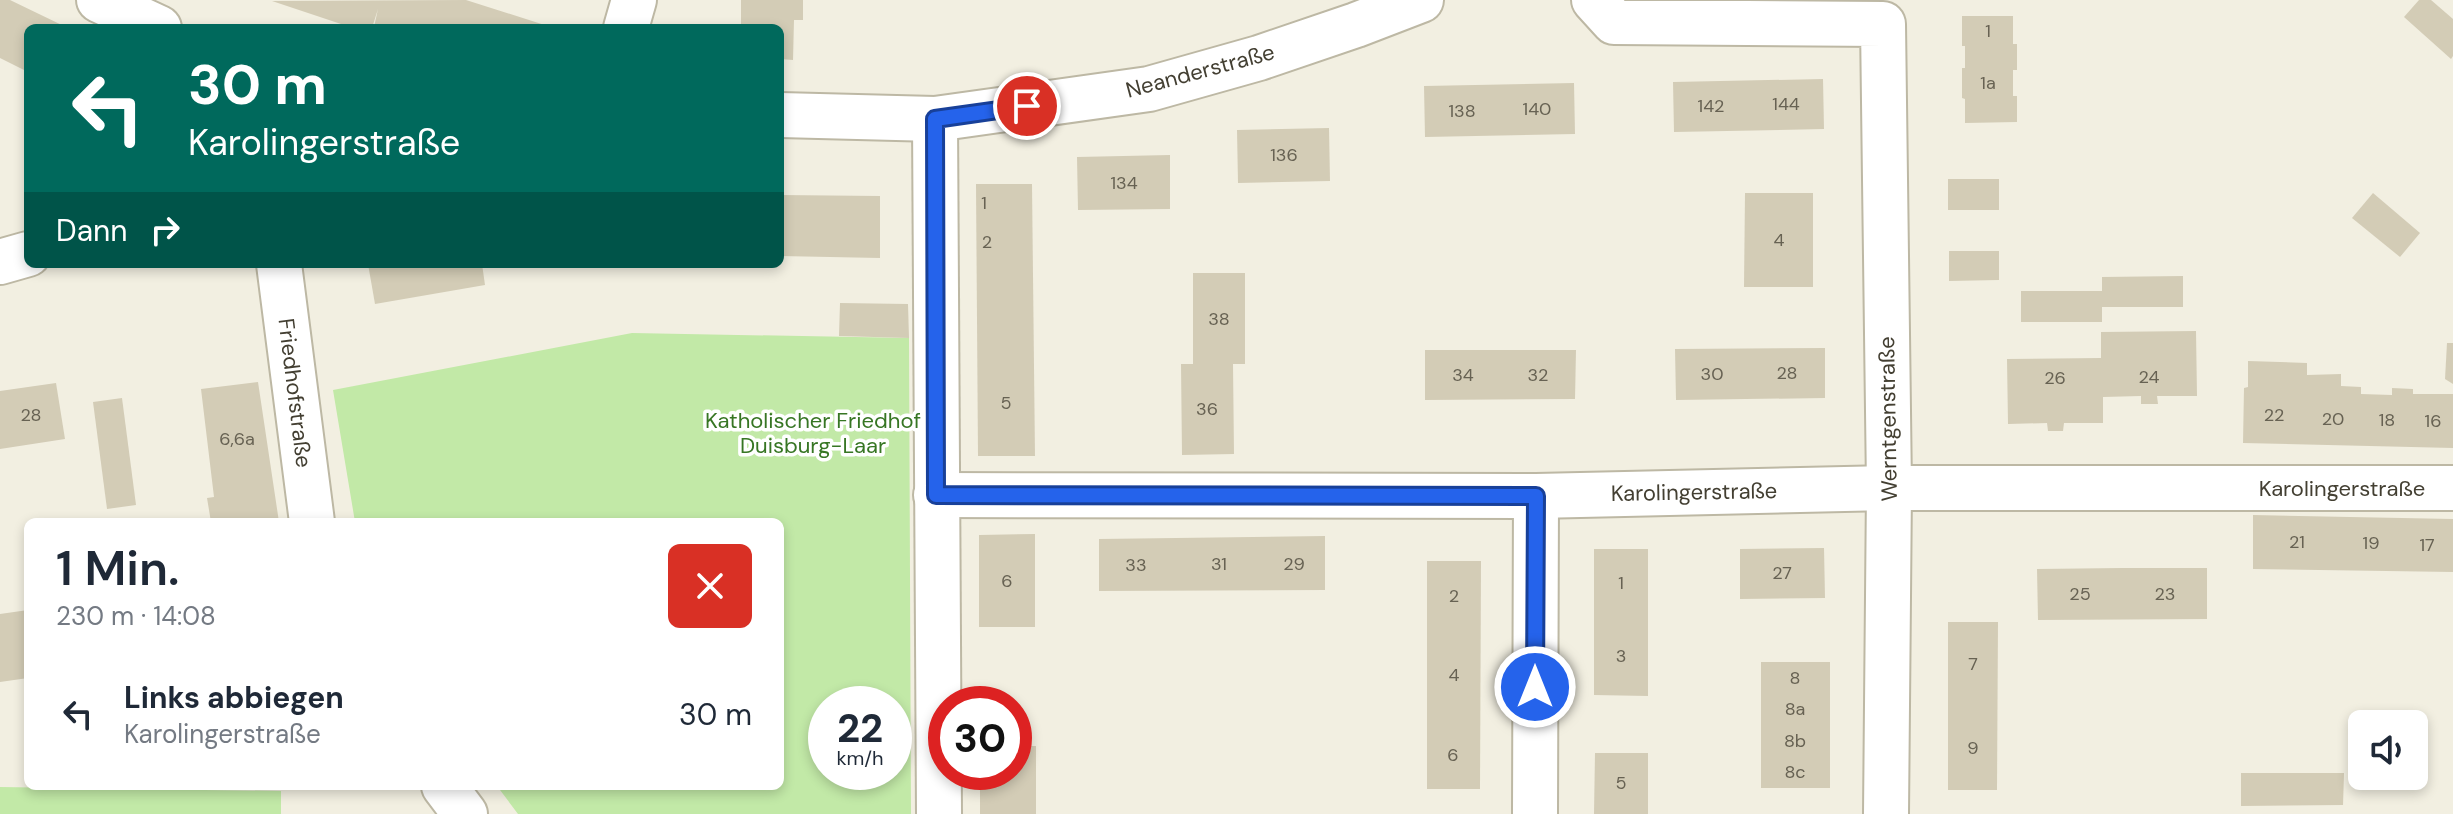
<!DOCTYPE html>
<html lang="de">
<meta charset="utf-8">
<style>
body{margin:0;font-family:"DM Sans",sans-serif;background:#f2f2f3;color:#1f2937;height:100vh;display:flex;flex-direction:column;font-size:30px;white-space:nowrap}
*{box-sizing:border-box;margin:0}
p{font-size:26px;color:#747a83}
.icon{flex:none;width:44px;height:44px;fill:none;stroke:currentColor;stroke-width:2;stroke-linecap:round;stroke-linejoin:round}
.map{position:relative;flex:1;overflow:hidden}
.side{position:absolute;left:24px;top:518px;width:760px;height:272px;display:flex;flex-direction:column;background:#fff;border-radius:12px;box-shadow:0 4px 12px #0003}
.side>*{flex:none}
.guide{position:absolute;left:24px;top:24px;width:760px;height:244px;border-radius:12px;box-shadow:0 4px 12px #0003;background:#00695c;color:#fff;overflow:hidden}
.buttons{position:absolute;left:2348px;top:710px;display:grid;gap:16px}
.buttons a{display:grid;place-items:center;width:80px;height:80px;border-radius:12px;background:#fff;box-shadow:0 4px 12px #0003;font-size:40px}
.speed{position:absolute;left:808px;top:686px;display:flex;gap:16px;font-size:40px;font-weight:700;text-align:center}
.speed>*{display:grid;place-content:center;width:104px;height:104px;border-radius:50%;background:#fff;box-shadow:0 4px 12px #0003;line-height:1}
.speed small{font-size:20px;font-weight:400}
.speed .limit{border:12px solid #d22;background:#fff;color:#111}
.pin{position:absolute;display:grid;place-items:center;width:68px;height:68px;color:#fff;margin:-34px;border:4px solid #fff;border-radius:50%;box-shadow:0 2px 8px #0007}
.me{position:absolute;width:88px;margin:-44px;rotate:0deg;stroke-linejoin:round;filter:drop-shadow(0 0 6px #0008)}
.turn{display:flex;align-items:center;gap:28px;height:168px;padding:0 32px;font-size:36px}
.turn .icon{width:104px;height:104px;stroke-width:2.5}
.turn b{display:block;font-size:56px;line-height:68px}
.then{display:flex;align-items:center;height:76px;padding:0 32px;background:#0003;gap:16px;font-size:30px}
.round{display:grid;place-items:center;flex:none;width:84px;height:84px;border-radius:12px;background:#f2f2f3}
.headline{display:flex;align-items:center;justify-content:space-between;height:136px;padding:0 32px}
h1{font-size:48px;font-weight:600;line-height:60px}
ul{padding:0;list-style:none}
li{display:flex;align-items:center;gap:24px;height:120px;padding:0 32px}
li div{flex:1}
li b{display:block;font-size:30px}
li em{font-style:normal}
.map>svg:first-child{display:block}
.green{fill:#c2e9a7;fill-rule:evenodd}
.building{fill:#d3ccb6}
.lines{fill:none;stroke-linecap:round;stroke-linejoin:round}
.minor-casing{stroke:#bdb8a4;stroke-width:48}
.tertiary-casing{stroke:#bdb8a4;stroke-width:48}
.minor{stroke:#fff;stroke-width:44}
.tertiary{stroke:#fff;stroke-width:44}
.route-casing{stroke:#184099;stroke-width:20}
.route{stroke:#2563eb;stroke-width:14}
.labels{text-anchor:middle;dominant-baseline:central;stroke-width:7;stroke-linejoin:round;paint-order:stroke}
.number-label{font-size:18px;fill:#676253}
.street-label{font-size:22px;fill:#433f32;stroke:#fff}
.park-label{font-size:22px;fill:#377624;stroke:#fff}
</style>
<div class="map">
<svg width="2453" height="814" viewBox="0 0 2453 814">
<rect width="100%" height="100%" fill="#f2efe1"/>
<g class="green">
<path d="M632 333 909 338 911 814H518L497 786H780V522H355L333 390ZM826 704H894V772H826Z"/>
<path d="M0 787 281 791V814H0Z"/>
</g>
<g class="building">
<path d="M0 0H10L68 28H28V72L0 58Z"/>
<path d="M466 0 554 28H376L374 27 378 9 372 28H353L272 1Z"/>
<path d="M741 0H803V20H794L793 60 780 59V28H741Z"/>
<path d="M2419 0H2431L2453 19V56L2451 59 2404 17Z"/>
<path d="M1962 16H2013V44H2017V70H2013V96H2017V122L1965 123V99L1962 98V68H1965V46H1962Z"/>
<path d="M1823 79 1824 129 1674 132 1673 82Z"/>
<path d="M1574 83 1575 134 1425 137 1424 86Z"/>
<path d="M1329 128 1330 181 1238 183 1237 130Z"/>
<path d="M1170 155V209L1078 210 1077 157Z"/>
<rect x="1948" y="179" width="51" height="31"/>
<path d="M976 184H1032L1035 456H978Z"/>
<path d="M1745 193H1813V287H1744Z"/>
<path d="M2373 193 2420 233 2400 257 2352 218Z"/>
<path d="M780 195 880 196V258L780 256Z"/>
<path d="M1949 251H1999V280L1949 281Z"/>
<path d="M368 264H482L485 285 375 304Z"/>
<path d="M1193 273H1245V364H1233L1234 454 1182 455 1181 364H1193Z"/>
<path d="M2183 276V307H2102V322H2021V291H2102V277Z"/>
<path d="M840 303 908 304 909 338 839 336Z"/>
<path d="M2196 331 2197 396H2157L2158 404H2141V396L2103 397V423H2064L2063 431H2048L2047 423 2008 424 2007 359 2101 358V332Z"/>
<path d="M2447 343H2453V384L2445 379Z"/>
<path d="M1825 348V398L1676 400 1675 349Z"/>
<path d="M1425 350H1576L1575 399 1425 400Z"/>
<path d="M2248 361 2307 363V375L2341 374V386L2361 387V394L2392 395V388L2413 389V394H2453V448L2243 443 2244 388 2248 387Z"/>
<path d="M258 382 279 522H211L207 498 214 497 201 389Z"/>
<path d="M56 383 65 439 0 449V391Z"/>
<path d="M122 398 136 505 107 509 93 402Z"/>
<path d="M2253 515 2453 519V572L2253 569Z"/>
<path d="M1035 534V627H979V535Z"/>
<path d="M1325 536V590L1099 591V539Z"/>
<path d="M1824 548 1825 598 1740 599V549Z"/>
<path d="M1594 549H1648V696L1594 695Z"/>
<path d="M1427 561H1481L1480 789H1427Z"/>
<path d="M2122 568H2207V619L2038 620 2037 569Z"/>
<path d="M28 610V678L0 682V614Z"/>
<path d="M1948 622H1998L1997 790H1948Z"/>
<rect x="1761" y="662" width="69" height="126"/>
<path d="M1014 746H1036V814H980V772H1014Z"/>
<path d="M1595 753H1648V814H1594Z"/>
<path d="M2241 773H2344L2343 805 2241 806Z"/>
</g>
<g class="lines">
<g class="minor-casing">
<g id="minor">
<path d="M99 0 159 28"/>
<path d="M1594 0 1614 22 1883 24 1889 488 1886 814"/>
<path d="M626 28 634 0"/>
<path d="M935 119 939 814"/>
<path d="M0 262 28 254"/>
<path d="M279 264 312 522"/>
<path d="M936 495 1536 496 1889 488H2453"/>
<path d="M444 786 465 814"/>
<path d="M1535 814 1536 496"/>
</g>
</g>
<g class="tertiary-casing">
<path id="tertiary" d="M780 115 935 119 1149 89 1259 58 1356 25 1421 0"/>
</g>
<use href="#minor" class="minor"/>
<use href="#tertiary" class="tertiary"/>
</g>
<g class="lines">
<g class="route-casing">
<path id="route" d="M1027 106 935 119 936 495 1536 496 1535 687"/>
</g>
<use href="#route" class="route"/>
</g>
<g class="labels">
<g class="number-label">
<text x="1988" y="31">1</text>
<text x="1988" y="83">1a</text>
<text x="1786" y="104">144</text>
<text x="1711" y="106">142</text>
<text x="1537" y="109">140</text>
<text x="1462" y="111">138</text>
<text x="1284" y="155">136</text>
<text x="1124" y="183">134</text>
<text x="984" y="203">1</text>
<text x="1779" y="240">4</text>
<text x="987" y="242">2</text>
<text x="1219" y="319">38</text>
<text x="1787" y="373">28</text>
<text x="1712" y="374">30</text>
<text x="1463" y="375">34</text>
<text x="1538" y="375">32</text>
<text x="2149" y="377">24</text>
<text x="2055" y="378">26</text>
<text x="1006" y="403">5</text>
<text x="1207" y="409">36</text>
<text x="31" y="415">28</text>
<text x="2274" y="415">22</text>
<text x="2333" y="419">20</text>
<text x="2387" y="420">18</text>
<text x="2433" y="421">16</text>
<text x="237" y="439">6,6a</text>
<text x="2297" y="542">21</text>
<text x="2371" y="543">19</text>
<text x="2427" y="545">17</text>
<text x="1219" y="564">31</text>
<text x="1294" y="564">29</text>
<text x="1136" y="565">33</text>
<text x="1782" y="573">27</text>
<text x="1007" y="581">6</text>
<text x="1621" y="583">1</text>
<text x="2080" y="594">25</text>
<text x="2165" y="594">23</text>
<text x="1454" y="596">2</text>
<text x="1621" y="656">3</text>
<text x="1973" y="664">7</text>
<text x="1454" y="675">4</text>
<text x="1795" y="678">8</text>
<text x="1795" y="709">8a</text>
<text x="1795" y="741">8b</text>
<text x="1973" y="748">9</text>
<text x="1453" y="755">6</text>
<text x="1795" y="772">8c</text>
<text x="1621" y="783">5</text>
</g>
<g class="street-label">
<text transform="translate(1200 71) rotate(-15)">Neanderstraße</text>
<text transform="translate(295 393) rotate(83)">Friedhofstraße</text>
<text transform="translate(1888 419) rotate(-91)">Werntgenstraße</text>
<text x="2342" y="488">Karolingerstraße</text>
<text transform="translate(1694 492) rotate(-1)">Karolingerstraße</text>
</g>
<g class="park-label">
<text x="813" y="420">Katholischer Friedhof<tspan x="813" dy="25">Duisburg-Laar</tspan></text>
</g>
</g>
</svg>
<div class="buttons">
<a><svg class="icon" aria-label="sound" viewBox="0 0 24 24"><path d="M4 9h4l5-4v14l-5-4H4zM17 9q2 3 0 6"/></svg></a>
</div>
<div class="speed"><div>22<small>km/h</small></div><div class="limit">30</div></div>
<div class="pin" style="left:1027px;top:106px;background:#d93025"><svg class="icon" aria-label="arrive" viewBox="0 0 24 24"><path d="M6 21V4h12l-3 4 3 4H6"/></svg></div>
<svg class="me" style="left:1535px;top:687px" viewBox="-20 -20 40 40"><circle r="17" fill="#2563eb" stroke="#fff" stroke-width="3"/><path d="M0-11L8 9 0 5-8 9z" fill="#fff"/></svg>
<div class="guide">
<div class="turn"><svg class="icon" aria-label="left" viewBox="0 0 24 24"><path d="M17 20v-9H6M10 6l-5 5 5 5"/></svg><div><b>30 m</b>Karolingerstraße</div></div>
<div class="then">Dann<svg class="icon" aria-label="right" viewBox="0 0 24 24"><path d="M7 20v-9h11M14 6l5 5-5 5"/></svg></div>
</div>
<section class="side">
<div class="headline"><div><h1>1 Min.</h1><p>230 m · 14:08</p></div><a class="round" style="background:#d93025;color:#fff"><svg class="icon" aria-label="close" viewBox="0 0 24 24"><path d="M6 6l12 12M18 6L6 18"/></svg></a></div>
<ul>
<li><svg class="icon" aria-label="left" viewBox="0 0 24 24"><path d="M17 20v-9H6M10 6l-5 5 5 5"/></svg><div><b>Links abbiegen</b><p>Karolingerstraße</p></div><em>30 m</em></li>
</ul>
</section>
</div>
